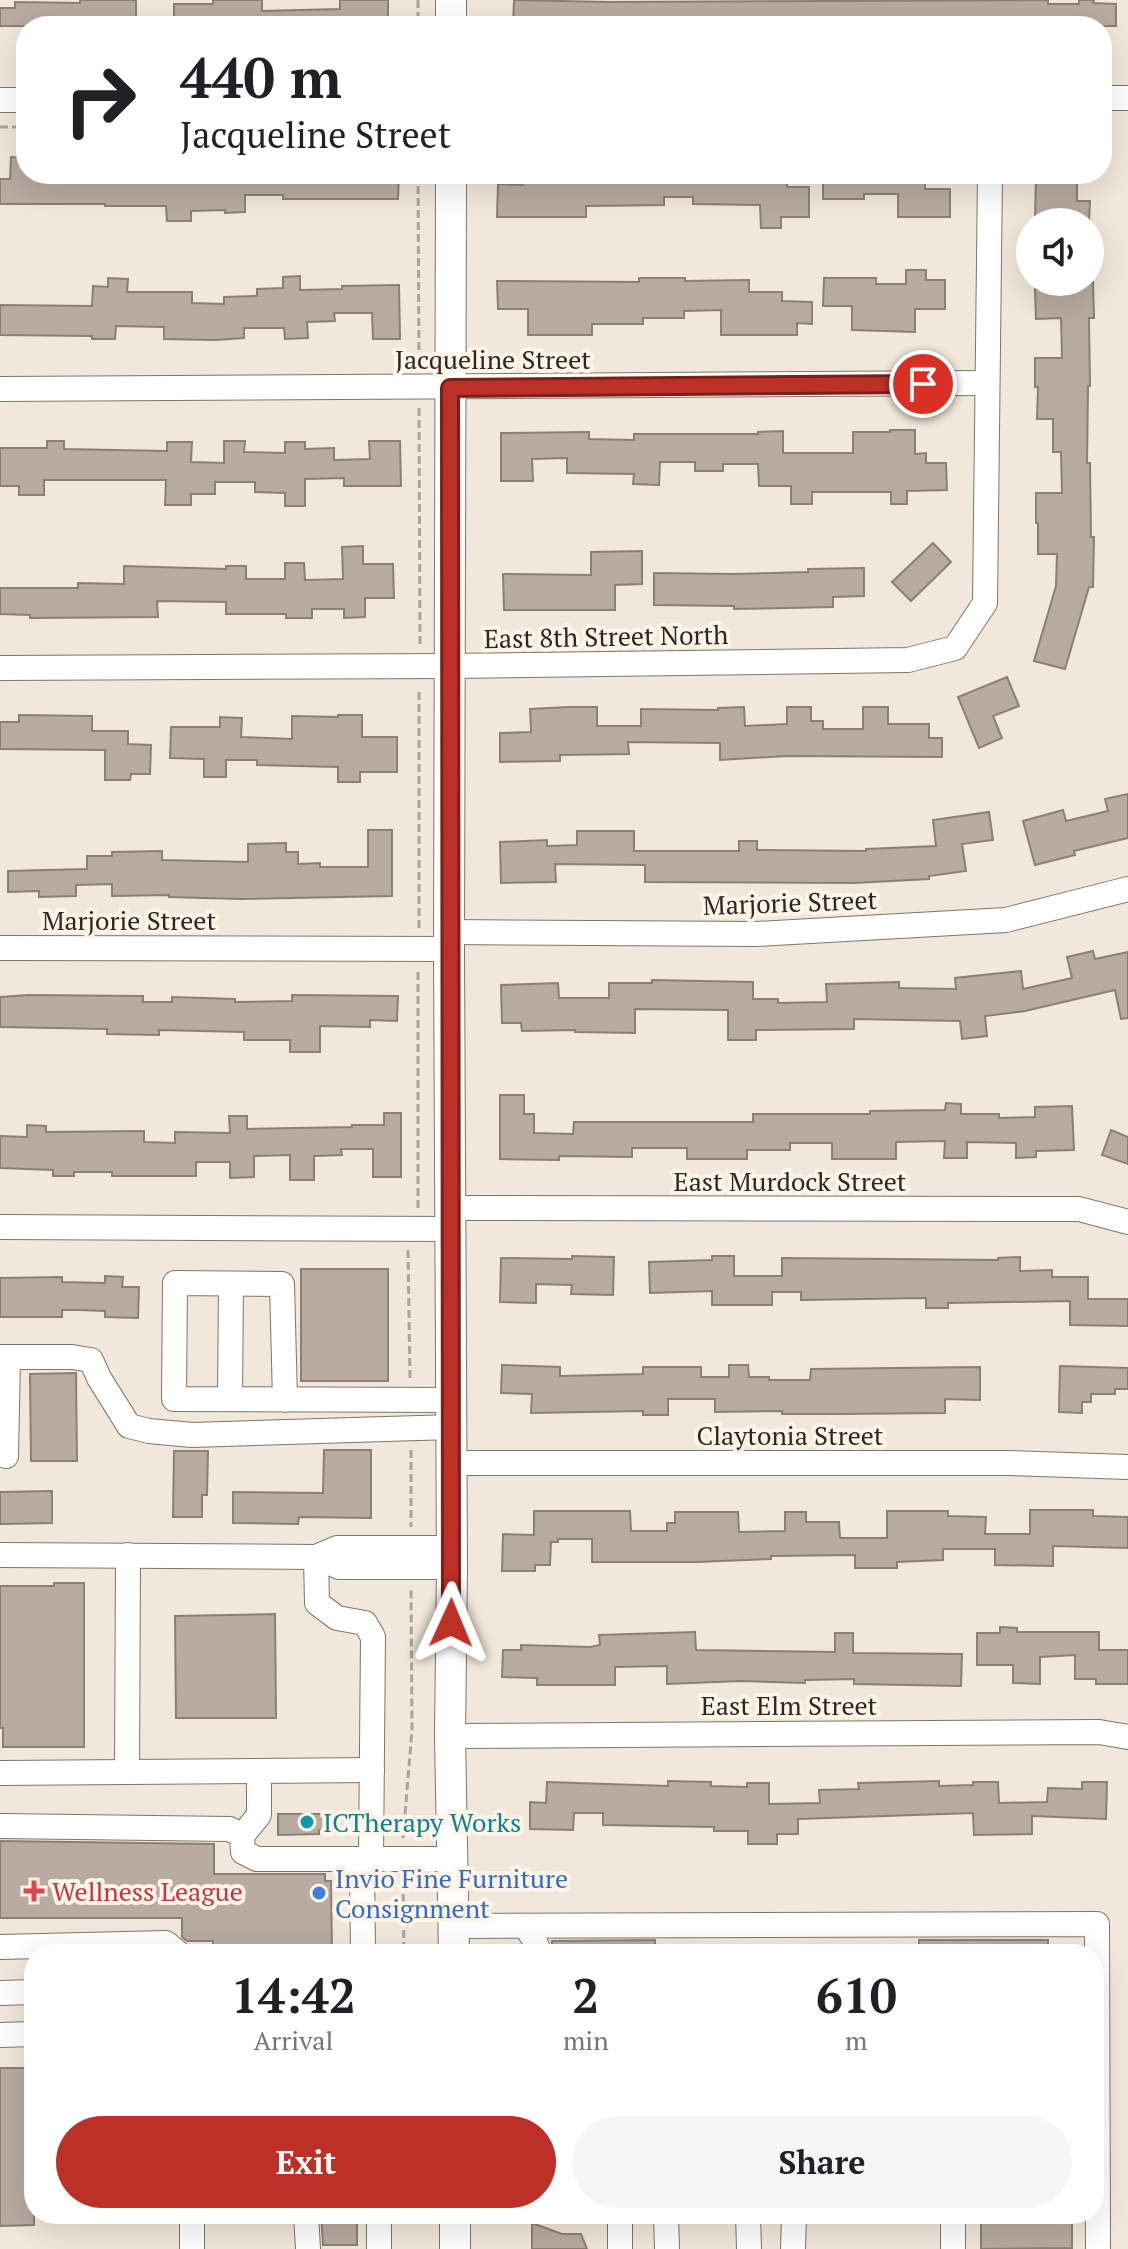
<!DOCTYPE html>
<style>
body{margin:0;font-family:"PT Serif",serif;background:#f6f6f6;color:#202124;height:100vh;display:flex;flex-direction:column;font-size:30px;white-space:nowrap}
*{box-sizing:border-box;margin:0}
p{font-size:26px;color:#757577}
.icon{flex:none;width:44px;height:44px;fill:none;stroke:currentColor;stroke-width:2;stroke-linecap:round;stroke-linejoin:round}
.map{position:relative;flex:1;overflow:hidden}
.details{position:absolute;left:24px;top:1944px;width:1080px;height:280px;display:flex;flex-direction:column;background:#fff;border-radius:32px;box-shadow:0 8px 32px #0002}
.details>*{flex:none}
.hud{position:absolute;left:16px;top:16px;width:1096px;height:168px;border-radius:32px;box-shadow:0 8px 32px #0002;background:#fff;color:#202124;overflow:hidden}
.fabs{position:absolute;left:1016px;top:208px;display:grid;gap:16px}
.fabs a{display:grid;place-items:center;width:88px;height:88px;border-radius:50%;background:#fff;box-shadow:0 8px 32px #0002;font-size:40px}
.pin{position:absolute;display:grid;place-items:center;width:68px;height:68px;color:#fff;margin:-34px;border:4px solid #fff;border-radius:50%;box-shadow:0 2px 8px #0007}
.me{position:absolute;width:88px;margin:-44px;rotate:1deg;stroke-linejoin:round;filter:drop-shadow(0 0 6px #0008)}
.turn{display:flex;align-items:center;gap:28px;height:168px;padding:0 32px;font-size:36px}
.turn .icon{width:104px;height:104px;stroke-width:2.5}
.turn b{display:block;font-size:56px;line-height:68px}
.eta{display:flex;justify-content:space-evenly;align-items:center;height:136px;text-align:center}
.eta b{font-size:48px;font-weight:700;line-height:56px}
.button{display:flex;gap:16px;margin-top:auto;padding:16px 32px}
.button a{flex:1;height:92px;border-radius:48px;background:#bd3027;color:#fff;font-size:32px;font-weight:700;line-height:92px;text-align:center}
.button a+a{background:#f6f6f6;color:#202124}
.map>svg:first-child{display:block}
.building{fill:#b8aba1;stroke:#8c7f76;stroke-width:2}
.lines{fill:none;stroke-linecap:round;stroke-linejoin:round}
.minor-casing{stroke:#7f766a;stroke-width:26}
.major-casing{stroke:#7f766a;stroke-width:32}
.path{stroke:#aca49a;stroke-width:3;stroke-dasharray:8 4;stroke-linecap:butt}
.minor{stroke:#fff;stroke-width:24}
.major{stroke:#fff;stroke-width:30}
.route-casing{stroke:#7b1f19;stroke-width:20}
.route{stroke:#bd3027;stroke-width:14}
.culture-dot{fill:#0f9aa8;stroke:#fef4e7;stroke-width:3}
.health-dot{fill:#e0444e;stroke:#fef4e7;stroke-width:3}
.shop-dot{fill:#3f7fe0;stroke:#fef4e7;stroke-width:3}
.labels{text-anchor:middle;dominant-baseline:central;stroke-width:8;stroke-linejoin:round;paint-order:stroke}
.street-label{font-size:26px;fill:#2c2924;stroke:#fef4e7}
.culture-label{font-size:26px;fill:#0d838f;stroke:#fef4e7;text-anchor:start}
.shop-label{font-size:26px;fill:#366cbe;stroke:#fef4e7;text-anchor:start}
.health-label{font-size:26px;fill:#be3a42;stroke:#fef4e7;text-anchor:start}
</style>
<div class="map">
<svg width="1128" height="2249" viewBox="0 0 1128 2249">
<rect width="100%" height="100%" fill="#f1e7da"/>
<g class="building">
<path d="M80 0H136V26H0V8H15V2L80 3Z"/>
<path d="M213 0H262V11L340 9V0H388V17H362V26H234V18H201L202 26H182V17H174V4H213Z"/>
<path d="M514 0 608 2 1048 0V4H1079V0H1094L1093 3 1116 4V26H1057V18H1024L1023 26H901V21H872V18H838V26H709V20L673 19V26H513Z"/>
<path d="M11 157 26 158V174H69V176L191 174V179H225V174H399L398 199H283V195H245V212L225 213V210L191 211V221H167L166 206H105V204H0V179H10Z"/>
<path d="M523 174H594V177H631V174H721V176L760 177V174H787V187H809V217H781V228H761L760 205 693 204V197H664V205L586 206V217H497L498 184 523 185Z"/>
<path d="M823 174H925V189H950V217H898V194H864V199H823Z"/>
<path d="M1036 174H1077V201H1090L1089 222H1035Z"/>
<path d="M906 270H926V280H945V309H915V332L852 330V306H823L824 278H876V284H906Z"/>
<path d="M300 276V290L342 289V286L399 285 400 339H373L372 313H334L335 321 307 322 308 338 285 339 284 328H244V338L216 340 164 339V327L116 326 115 339H92V336L0 335V305L92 306 93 286 108 287V278L128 279 127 292H192V303L224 304V297L257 296V289L283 288V277Z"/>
<path d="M639 278H685V281L749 280V292H782V301L812 302V324L797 323V335H721V310L684 311V318H643V324H592V335H528V309H498L497 281 639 282Z"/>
<path d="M1064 282H1093L1094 318H1089L1090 386H1088L1087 463H1090L1091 537H1094L1093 587H1089L1065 669 1034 661 1056 586 1057 554H1038V523H1036V493H1062L1061 452H1053V419H1037L1038 387H1035V358H1062L1061 318 1036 319 1035 289H1064Z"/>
<path d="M890 430H915V454L926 453V463H946L947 490 907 491V504H891V492H812V504H791V486H759L758 464H723V471H695V462H660L659 485 633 484 634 474 567 473V458L532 459 533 481H501V433L589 432V439L634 440V434H758V432L783 431V453H853V432H890Z"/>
<path d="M47 441H64V449L167 451V442H192L191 462 224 463V441H245L244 452 285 453V442H305V449L334 448V460L370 459 369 441H400L401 486H344V478L305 479V506H285V493L255 492V482H215V494H191V505H165L166 480H44V495H19V486H0V448H47Z"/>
<path d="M933 543 951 562 911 601 892 582Z"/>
<path d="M363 546V564H393L394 598H365V617L344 618V609H312V618H286V614H226V602L157 601 158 617 30 618V615L0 614V588H78V583L124 584V566L226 569V566H246V579H285V563H304L305 580 343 579 342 547Z"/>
<path d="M642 551V584L615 585V610H504L503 574 591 575V552Z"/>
<path d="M864 568V596L833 597V607L734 609V606L654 605V573L733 574 808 572V569Z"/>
<path d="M1007 677 1019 706 993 716 1002 738 979 748 958 697Z"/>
<path d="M569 707H597V726H641V709L718 710V708L744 707 745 726 787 724V707H811V721H823V729H863V707H888V724H929V738H942V757L787 756 720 760V743L628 742 629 754 560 755V761L500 762V733L531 732 530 709Z"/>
<path d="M19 715 92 716V731H128V744L151 745 150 774H131L130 780H105V750L0 749V722H19Z"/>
<path d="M338 715H362V737H397V772H360V782H338V767L257 765V760H226V777H204V759L170 758 171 727H220V717L242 718 241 737 292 739V716L338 717Z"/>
<path d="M1128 794V838L1074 851 1075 855 1035 865 1023 821 1063 810 1066 821 1108 811 1105 799Z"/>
<path d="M989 812 993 840 962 844 966 871 929 876V879L854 883 645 882V865L555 864 556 882 501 883 500 842 547 840V846L577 845V831H634V851H739V841H757V850L866 851V849L936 846 933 820Z"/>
<path d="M368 830H392V896L241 899 169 897V895L112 896V884L76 885V896L39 897V891L8 892V871L87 869V856H112V852L162 851V860L248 862V844L286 843V852H298V864L320 863V867H368Z"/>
<path d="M1093 951 1095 959 1128 952V1018L1121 1019 1115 990 1025 1011 985 1016 987 1036 962 1039 960 1021 854 1019V1029L756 1030V1040H728V1010L635 1009V1033L575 1032V1030L522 1031 521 1023H502L501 985 558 983 559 998H609V983H652V980L753 982V999H778V1003L827 1002 826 984 899 982V988L956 989 955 978 1021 971 1023 989 1072 978 1067 957Z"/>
<path d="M28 995 143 996V1002H172V997L235 999V1002L292 1001V995L398 996 397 1021 370 1020V1027L320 1026V1052H290V1040H244V1032L159 1030V1035L107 1034V1029L0 1027V997Z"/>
<path d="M500 1095H524V1114H534V1133L573 1134 574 1122H753V1114H870V1111L945 1110 946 1103 961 1104V1114H999V1118L1035 1117V1107L1072 1106 1074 1150 1036 1151V1157L1016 1158V1143L967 1142V1158H944L945 1141 896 1142V1159H832V1143H790V1150H747V1159H687V1148H632V1157L559 1156V1160L500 1159Z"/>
<path d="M384 1113H401V1177H373V1149H341L342 1155 314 1156V1180H290V1155L254 1156V1177L230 1178V1162H196V1176H112V1172H74V1176H53V1170L0 1168V1136L27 1137V1125L46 1126V1132L144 1131V1142L175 1143V1132L230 1133 229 1116H247V1129L352 1127V1125H384Z"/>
<path d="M1111 1130 1128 1137V1164L1102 1155Z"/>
<path d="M572 1256 614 1257 613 1295 571 1294 572 1285 536 1284V1303L500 1302 501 1258 572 1259Z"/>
<path d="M712 1256H734V1276H782V1258L998 1260V1258L1020 1257V1271L1052 1270V1277H1088V1299H1128V1326L1070 1325V1301L948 1303V1308H926V1298L801 1300V1292H772V1305H712V1291L650 1293 649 1262 712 1260Z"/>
<rect x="301" y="1269" width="87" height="112"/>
<path d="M105 1276 123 1277 122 1287H139L138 1318 105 1317V1311L79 1310H62V1317H0V1278L62 1277V1282L105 1283Z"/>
<path d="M502 1365 560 1367V1376L643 1374V1367H701V1377H729V1365H748L749 1377H769V1380H810L811 1369 980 1367V1400L945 1399V1413L840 1414H782V1411L715 1412V1399H668V1415H643V1411L531 1413 532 1394 501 1393Z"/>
<path d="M1060 1366 1128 1368V1389H1115V1394H1091V1402H1082V1413L1059 1412Z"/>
<path d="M76 1373 77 1461H31L30 1374Z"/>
<path d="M324 1450H371V1518L299 1517 298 1524 233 1523V1492L323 1493Z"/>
<path d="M174 1451H208L207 1495H202V1517H173Z"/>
<path d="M52 1491V1523L0 1524V1492Z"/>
<path d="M1030 1510H1093V1516L1128 1517V1548L1053 1546V1566L995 1565V1549H943V1560L897 1562V1568H855V1555L771 1556V1559L697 1562H592V1539H558V1542H551L550 1565H535V1571H502L503 1534 534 1535V1511H630L631 1531H667V1523H675V1512H738L739 1532 785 1531V1512H806V1522H839L840 1538H887V1511H948V1516L986 1517 985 1534H1030Z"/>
<path d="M54 1583H84V1747H3V1728H0V1586H54Z"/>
<path d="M275 1614 276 1718H176L175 1616Z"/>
<path d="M1000 1627 1017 1628V1632H1099V1650H1128V1684H1096V1679H1075V1655L1040 1657V1684L1013 1683V1665H977V1633H1000Z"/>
<path d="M695 1632 696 1650 835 1652V1633H853V1653L962 1654 961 1686 854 1684V1679L805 1680V1683L741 1681 667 1684V1666L615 1667V1685H537V1678L502 1677 503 1650H521V1645L590 1647 600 1645 599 1635Z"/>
<path d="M668 1781 711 1782V1786L747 1787V1783H769V1804L820 1803 819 1790 859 1789 858 1783 939 1781V1786L973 1785V1782H998L999 1803 1047 1802 1048 1788 1082 1789V1782H1107L1106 1819 1032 1816V1834L974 1835 973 1813 798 1819V1834H777V1844H748V1831H714V1827L603 1825V1813H574L573 1830 530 1829V1802L546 1803 547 1782 668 1786Z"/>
<path d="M278 1814H337V1829L319 1830V1834L278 1835Z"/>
<path d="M0 1841 214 1844V1874H325V1881H331L332 1952H325V1954H213V1941H187L182 1937V1918H0Z"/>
<path d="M655 1940V1954H555L552 1944V1941Z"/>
<rect x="919" y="1940" width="129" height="14"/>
<path d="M0 2068H34V2225L0 2226Z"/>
<path d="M321 2214H357V2245H323Z"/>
<path d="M981 2214H1072V2248L981 2249Z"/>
<path d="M532 2223 562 2234H581L587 2249H532Z"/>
</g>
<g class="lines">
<g class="minor-casing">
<g id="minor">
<path d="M1102 98H1128"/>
<path d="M0 100H26"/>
<path d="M0 389 987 383"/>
<path d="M0 668 449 666 908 660 955 648 985 603 990 174"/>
<path d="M449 932 756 934 1006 920 1128 889"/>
<path d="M0 948 449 949"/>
<path d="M451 1208 1079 1209 1128 1222"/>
<path d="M0 1227 451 1229"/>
<path d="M0 1357H72L91 1360 99 1378 129 1426 149 1431 192 1435 452 1427"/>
<path d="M230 1399 231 1284"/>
<path d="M285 1400 282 1284 175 1283 174 1399C266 1400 359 1400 452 1400"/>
<path d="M6 1456 8 1357"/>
<path d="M452 1463H1007L1128 1467"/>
<path d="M452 1548H337L316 1557 339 1567H452"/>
<path d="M0 1555 316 1557 317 1603 337 1618 365 1623 373 1637 371 1859"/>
<path d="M450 1736 1099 1732 1128 1737"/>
<path d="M127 1772 128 1555"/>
<path d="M0 1773 372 1770"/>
<path d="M0 1826 230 1829 242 1836 243 1852 257 1859H454"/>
<path d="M242 1836 259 1815V1771"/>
<path d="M362 1859 363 1954"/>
<path d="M454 1926 1097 1924 1098 2249"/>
<path d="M525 1926 534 1939 540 1954"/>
<path d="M0 1947 166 1943 179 1954"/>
<path d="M0 1993 34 1992"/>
<path d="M0 2035 34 2034"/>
<path d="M192 2214V2249"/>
<path d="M306 2214 308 2249"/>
<path d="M379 2214V2249"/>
<path d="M620 2214V2249"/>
<path d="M666 2214 667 2249"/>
<path d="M748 2214 749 2249"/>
<path d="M953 2214V2249"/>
<path d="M793 2249 794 2214"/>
</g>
</g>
<g class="major-casing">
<g id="major">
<path d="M451 0V26"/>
<path d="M451 174 449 949 452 1567 450 1736 454 1954"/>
<path d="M455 2249V2214"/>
</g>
</g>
<g class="path">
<path d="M418 0V26"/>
<path d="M0 127H26"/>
<path d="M418 174 419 364"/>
<path d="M419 408 420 644"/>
<path d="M419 928V688"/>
<path d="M418 1208V972"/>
<path d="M408 1250 410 1379"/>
<path d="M411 1450V1527"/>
<path d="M403 1838 412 1730 411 1586"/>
<path d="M403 1882 404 1954"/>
</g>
<use href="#minor" class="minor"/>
<use href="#major" class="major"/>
</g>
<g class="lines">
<g class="route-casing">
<path id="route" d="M451 1623 450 388 923 384"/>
</g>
<use href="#route" class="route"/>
</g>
<circle class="culture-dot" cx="307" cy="1822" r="8"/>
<path class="health-dot" d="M30 1879h8v8h8v8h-8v8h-8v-8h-8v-8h8z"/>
<circle class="shop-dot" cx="319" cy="1893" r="8"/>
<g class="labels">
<g class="street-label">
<text x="493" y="359">Jacqueline Street</text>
<text transform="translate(606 636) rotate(-1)">East 8th Street North</text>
<text transform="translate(790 902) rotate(-2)">Marjorie Street</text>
<text x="129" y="920">Marjorie Street</text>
<text x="790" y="1181">East Murdock Street</text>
<text x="790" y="1435">Claytonia Street</text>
<text x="789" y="1705">East Elm Street</text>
</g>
<g class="culture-label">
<text x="323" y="1822">ICTherapy Works</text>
</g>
<g class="shop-label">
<text x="335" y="1878">Invio Fine Furniture<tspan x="335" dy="30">Consignment</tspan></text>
</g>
<g class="health-label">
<text x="52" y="1891">Wellness League</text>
</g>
</g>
</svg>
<div class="fabs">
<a><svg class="icon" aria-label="sound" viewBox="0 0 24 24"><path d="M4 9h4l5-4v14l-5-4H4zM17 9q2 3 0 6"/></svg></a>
</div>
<div class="pin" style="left:923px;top:384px;background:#d93025"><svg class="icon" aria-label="arrive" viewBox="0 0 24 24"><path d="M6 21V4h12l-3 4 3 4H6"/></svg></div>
<svg class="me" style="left:451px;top:1623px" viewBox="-20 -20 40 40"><path d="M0-17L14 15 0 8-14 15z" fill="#bd3027" stroke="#fff" stroke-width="4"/></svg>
<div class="hud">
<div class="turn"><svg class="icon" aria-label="right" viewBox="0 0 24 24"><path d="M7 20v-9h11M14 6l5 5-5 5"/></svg><div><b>440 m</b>Jacqueline Street</div></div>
</div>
<section class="details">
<div class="eta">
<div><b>14:42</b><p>Arrival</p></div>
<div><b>2</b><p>min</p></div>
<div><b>610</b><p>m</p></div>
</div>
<div class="button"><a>Exit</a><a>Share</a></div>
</section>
</div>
